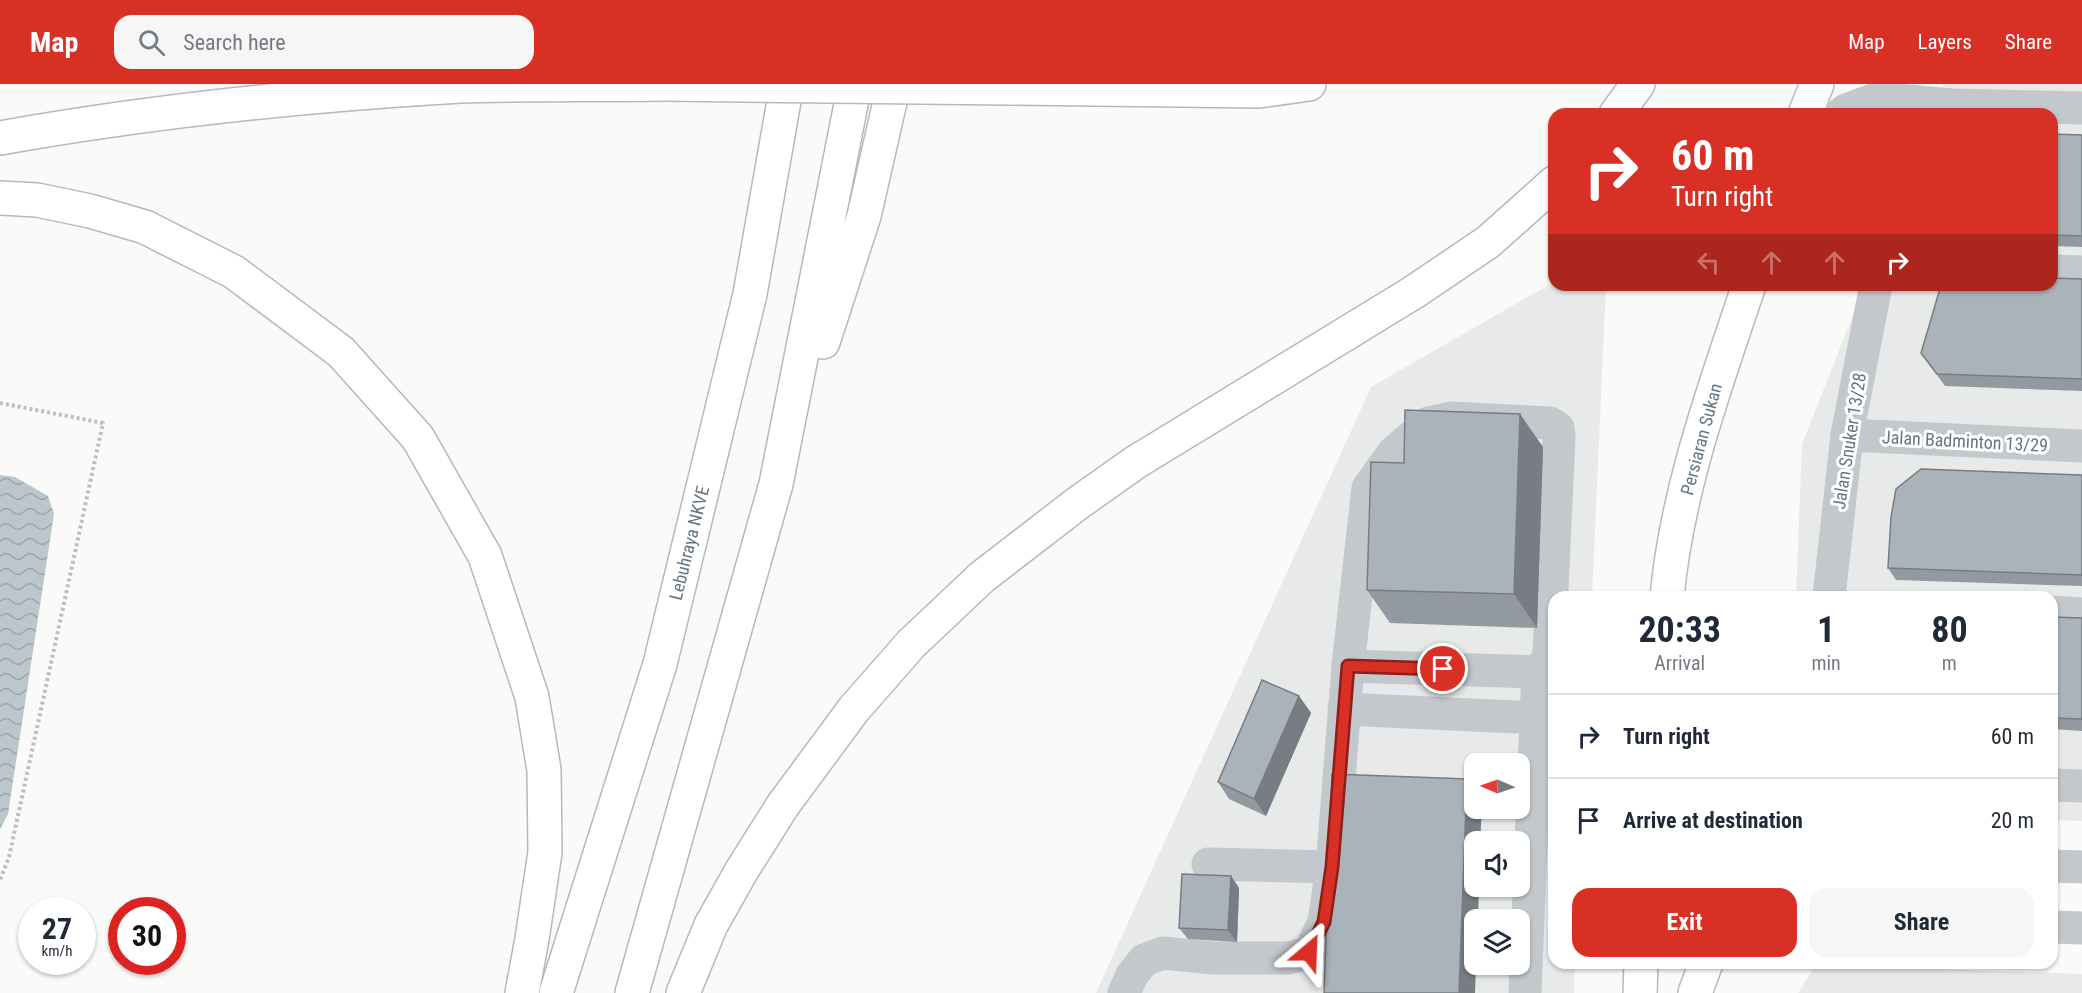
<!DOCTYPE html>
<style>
body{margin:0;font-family:"Roboto Condensed",sans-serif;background:#f6f6f7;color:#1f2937;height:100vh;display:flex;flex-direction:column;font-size:22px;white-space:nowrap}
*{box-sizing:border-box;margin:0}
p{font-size:20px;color:#747a83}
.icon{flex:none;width:33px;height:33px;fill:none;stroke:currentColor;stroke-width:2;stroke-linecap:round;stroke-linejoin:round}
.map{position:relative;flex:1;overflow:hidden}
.details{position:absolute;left:1548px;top:507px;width:510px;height:378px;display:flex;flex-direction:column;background:#fff;border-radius:18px;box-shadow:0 2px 4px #0004}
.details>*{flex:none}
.guide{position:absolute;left:1548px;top:24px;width:510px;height:183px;border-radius:18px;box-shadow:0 2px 4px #0004;background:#d93025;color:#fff;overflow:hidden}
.needle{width:39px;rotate:272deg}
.fabs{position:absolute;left:1464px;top:669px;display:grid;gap:12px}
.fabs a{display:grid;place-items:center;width:66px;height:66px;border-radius:12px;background:#fff;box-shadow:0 2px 4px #0004;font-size:30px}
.speed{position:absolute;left:18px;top:813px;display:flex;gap:12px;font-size:30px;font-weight:700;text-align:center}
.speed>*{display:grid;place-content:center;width:78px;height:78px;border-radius:50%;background:#fff;box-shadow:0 2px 4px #0004;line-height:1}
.speed small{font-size:15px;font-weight:400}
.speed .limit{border:9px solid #d22;background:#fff;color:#111}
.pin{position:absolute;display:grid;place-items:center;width:51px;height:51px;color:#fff;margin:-26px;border:3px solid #fff;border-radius:50%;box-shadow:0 2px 6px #0007}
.me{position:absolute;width:66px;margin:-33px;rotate:26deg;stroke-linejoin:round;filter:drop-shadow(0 0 4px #0008)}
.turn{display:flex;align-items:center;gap:21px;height:126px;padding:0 24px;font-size:27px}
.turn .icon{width:78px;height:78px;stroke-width:2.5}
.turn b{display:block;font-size:42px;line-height:51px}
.lanes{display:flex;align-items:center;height:57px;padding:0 24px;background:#0003;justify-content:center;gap:30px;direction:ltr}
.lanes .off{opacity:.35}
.eta{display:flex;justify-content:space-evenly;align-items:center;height:102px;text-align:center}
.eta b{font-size:36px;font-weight:700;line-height:42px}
.cta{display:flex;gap:12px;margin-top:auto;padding:12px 24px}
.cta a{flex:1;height:69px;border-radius:18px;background:#d93025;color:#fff;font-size:24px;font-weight:700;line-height:69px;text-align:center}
.cta a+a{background:#f6f6f7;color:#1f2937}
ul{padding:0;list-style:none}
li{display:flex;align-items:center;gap:18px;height:84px;padding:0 24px;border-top:2px solid #e0e1e3}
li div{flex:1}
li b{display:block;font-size:22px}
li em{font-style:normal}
header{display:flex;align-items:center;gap:36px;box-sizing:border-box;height:84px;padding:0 30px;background:#d93025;color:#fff}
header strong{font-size:28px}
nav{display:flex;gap:33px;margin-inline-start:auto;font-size:21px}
.search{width:420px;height:54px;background:#f6f6f7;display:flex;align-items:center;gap:15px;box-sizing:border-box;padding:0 21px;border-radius:18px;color:#747a83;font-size:22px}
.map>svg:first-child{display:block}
.built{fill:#e8e9e9;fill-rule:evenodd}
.water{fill:url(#water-waves)}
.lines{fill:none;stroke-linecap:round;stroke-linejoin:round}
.major-casing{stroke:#b5babe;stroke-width:36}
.highway-casing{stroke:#b4b9bd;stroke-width:36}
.path{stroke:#bbbfc2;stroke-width:4;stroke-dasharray:3 3;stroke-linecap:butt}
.minor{stroke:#c3c8cc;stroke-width:33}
.major{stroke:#fff;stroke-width:33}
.highway{stroke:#fff;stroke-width:33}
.highway-bridge-casing{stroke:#b4b9bd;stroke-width:36;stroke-linecap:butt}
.highway-bridge{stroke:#fff;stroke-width:33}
.wall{fill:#929a9f}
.shaded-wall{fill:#777d82}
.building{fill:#aab3b9;stroke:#777d82;stroke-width:1.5}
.route-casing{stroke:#8d1f18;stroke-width:15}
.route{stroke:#d93025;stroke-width:10}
.labels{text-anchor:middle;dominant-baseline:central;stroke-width:6;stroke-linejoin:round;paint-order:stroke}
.street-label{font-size:18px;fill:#657683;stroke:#fff}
</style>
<header>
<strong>Map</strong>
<div class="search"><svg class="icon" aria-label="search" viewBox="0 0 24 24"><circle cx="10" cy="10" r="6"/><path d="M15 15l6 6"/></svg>Search here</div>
<nav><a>Map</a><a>Layers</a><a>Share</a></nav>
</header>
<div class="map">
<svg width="2082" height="909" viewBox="0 0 2082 909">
<defs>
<pattern id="water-waves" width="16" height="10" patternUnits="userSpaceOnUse" patternTransform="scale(1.5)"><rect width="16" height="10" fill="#bbc7cb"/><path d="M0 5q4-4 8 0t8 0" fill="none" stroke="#9ca6aa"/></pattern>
</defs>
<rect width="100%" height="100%" fill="#fafaf8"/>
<g class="built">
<path d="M1944 0H2082V737L2052 736V513H1796L1802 360 1865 201H2052V30H1932Z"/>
<path d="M1554 198V201H1606L1592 513H1554V879H1575L1574 909H1096L1371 303ZM1474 680H1520V724H1474ZM1474 758H1520V802H1474ZM1474 836H1520V880H1474Z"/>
<path d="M1816 881 2082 890V909H1798Z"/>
</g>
<path class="water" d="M0 391 15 393 48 412 54 430 8 730 0 745Z"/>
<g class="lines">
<g class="major-casing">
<g id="major">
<path d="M1805 30 1817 0"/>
<path d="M1667 513C1677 405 1715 303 1749 201"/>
<path d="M1640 909 1641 879"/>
<path d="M1695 909 1706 879"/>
</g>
</g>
<g class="highway-casing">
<g id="highway">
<path d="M1010 4 1259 7 1309 0"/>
<path d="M1616 30 1638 0"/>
<path d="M0 54C152 27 306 11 460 2 528 0 597 1 665 0"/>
<path d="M0 114 37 116 90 127 145 143 234 188 341 268 418 354 485 472 532 613 544 686 545 768 532 855 522 909"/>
<path d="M823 258 864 132 894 0"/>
<path d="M556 909 660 580 750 210 787 0"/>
<path d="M632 909 776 400 855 0"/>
<path d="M683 909 711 841 742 786 783 721 854 625 911 560 982 493 1078 419 1136 378 1414 208 1488 158 1554 99"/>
</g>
</g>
<path class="path" d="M0 319 103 339 9 773 0 796"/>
<g class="minor">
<path d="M1841 30 1846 26 1878 14 1951 21 2082 24"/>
<path d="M2052 187 2082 188"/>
<path d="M1847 351 2082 362"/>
<path d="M1829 513 1847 351 1876 201"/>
<path d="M2052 528 2082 530"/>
<path d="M1348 582 1538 588"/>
<path d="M1344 625 1536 634 1525 909"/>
<path d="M2052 701 2082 702"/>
<path d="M1208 780 1332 783"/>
<path d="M2052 782 2082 783"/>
<path d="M2052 843 2082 844"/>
<path d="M1124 909 1132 891 1144 876 1163 869 1213 874H1288L1309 869 1324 838 1332 783 1348 582 1368 404 1394 368 1428 339 1451 334 1550 339 1558 344 1559 353 1549 569 1547 576 1538 588 1536 634"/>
</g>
<use href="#major" class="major"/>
<use href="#highway" class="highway"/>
<g class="highway-bridge-casing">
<path id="highway-bridge" d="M665 0 1010 4"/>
</g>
<use href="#highway-bridge" class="highway-bridge"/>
</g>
<g class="wall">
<path d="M2052 50 2082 51V163L2052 162Z"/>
<path d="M2082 195V307L1945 302 1921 269Z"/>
<path d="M1543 363 1537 544 1390 539 1367 506Z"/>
<path d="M2082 391V502L1896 496 1888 484Z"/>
<path d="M2052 533 2082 534V647L2052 645Z"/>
<path d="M1299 612 1311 629 1266 732 1229 715 1218 698Z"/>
<path d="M1231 792 1239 804 1237 858 1188 855 1179 844Z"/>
</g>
<g class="shaded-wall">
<path d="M1520 330 1543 363 1537 544 1514 510Z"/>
<path d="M1299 612 1311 629 1266 732 1254 715Z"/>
<path d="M1467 695 1474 706V724H1482L1480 758H1474V802H1479L1478 836H1474V880H1476L1475 909H1459Z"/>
<path d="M1231 792 1239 804 1237 858 1228 846Z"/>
</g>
<g class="building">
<path d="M2052 50 2082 51V152L2052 151Z"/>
<path d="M2052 194 2082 195V295L1937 290 1921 269 1941 201H2052Z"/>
<path d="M1405 326 1520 330 1514 510 1367 506 1371 378 1404 379Z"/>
<path d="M1921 385 2082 391V491L1888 484 1891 433 1896 405Z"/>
<path d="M2052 533 2082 534V635L2052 634Z"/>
<path d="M1262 596 1299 612 1254 715 1218 698Z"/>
<path d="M1332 690 1467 695 1459 909H1324Z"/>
<path d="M1182 790 1231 792 1228 846 1179 844Z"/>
</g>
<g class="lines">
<g class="route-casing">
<path id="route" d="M1309 868 1324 838 1332 783 1348 582 1443 585"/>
</g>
<use href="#route" class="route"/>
</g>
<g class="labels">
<g class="street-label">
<text transform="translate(1701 355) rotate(-75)">Persiaran Sukan</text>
<text transform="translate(1849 357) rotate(-81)">Jalan Snuker 13/28</text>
<text transform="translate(1965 357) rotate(3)">Jalan Badminton 13/29</text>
<text transform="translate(689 459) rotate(-76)">Lebuhraya NKVE</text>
</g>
</g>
</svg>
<div class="fabs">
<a><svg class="needle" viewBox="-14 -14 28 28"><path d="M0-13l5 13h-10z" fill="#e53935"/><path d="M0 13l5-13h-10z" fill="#747a83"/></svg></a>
<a><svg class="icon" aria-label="sound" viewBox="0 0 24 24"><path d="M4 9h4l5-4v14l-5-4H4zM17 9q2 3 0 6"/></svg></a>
<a><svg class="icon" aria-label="layers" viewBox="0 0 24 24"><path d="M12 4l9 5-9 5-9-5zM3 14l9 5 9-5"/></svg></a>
</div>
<div class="speed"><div>27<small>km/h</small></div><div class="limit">30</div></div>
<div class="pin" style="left:1443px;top:585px;background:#d93025"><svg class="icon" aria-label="arrive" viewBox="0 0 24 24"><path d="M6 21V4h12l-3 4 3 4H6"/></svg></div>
<svg class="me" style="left:1309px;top:868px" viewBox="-20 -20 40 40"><path d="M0-17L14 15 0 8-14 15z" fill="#d93025" stroke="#fff" stroke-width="4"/></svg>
<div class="guide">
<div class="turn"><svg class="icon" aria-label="right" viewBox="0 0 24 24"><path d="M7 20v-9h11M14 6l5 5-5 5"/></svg><div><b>60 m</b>Turn right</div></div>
<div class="lanes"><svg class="icon off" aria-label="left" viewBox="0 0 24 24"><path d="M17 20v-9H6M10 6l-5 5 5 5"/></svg><svg class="icon off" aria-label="ahead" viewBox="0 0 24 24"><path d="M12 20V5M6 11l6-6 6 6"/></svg><svg class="icon off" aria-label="ahead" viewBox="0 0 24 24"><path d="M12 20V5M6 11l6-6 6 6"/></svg><svg class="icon" aria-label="right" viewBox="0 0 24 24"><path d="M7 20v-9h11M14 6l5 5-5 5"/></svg></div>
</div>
<section class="details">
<div class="eta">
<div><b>20:33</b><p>Arrival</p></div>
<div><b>1</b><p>min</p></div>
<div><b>80</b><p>m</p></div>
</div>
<ul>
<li><svg class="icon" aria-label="right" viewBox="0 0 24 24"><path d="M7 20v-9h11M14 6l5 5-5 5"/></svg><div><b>Turn right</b></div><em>60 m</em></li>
<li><svg class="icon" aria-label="arrive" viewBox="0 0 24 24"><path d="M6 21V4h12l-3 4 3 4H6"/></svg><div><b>Arrive at destination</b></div><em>20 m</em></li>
</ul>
<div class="cta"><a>Exit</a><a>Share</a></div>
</section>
</div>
